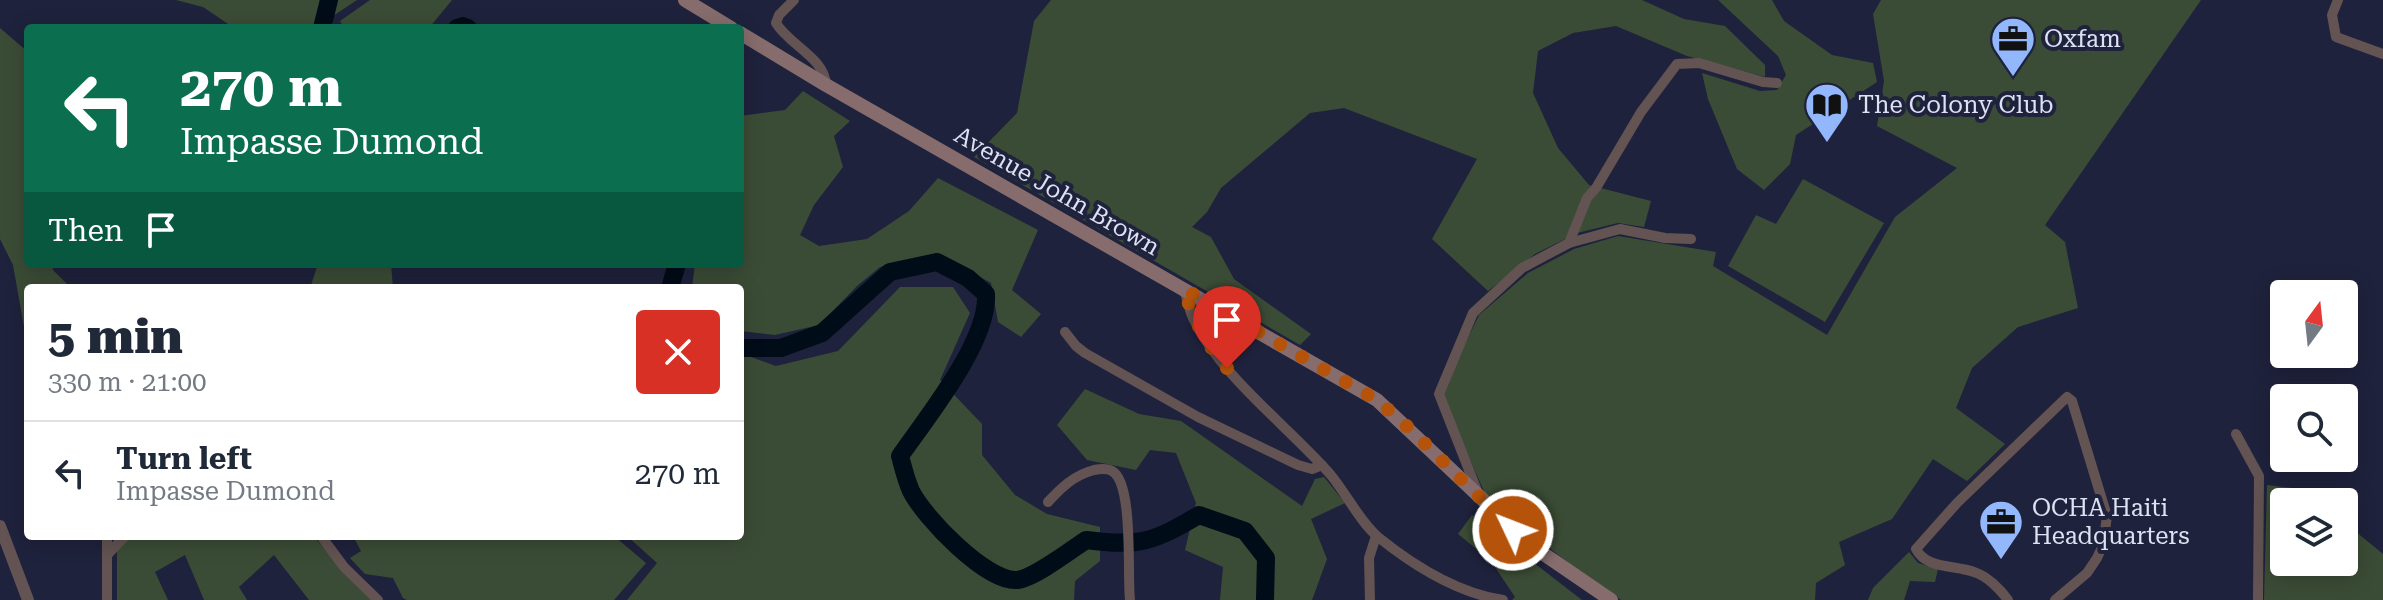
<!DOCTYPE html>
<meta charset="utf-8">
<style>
body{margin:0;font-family:"Roboto Serif",serif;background:#f2f2f3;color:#1f2937;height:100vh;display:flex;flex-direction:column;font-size:30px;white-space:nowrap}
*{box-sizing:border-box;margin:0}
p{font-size:26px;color:#747a83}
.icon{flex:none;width:44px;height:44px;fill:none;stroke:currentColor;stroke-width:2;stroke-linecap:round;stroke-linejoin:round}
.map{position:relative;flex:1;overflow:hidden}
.side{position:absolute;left:24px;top:284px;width:720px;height:256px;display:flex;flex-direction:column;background:#fff;border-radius:8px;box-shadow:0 4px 20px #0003}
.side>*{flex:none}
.hud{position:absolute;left:24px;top:24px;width:720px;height:244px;border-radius:8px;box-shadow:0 4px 20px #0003;background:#0b6e4f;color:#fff;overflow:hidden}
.needle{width:52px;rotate:15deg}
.buttons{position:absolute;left:2270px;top:280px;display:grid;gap:16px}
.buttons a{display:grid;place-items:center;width:88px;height:88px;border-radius:8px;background:#fff;box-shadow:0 4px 20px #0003;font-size:40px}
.pin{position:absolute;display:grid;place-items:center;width:68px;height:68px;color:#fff;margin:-82px -34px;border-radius:50% 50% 50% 0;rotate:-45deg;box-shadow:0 0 8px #0007}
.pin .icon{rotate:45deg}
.me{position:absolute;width:88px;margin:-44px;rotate:313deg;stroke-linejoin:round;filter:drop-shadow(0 0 6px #0008)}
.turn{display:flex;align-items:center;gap:28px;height:168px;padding:0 24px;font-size:36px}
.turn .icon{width:104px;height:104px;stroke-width:2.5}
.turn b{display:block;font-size:56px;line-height:68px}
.then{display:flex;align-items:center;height:76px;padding:0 24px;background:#0003;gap:16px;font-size:30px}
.round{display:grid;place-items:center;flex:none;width:84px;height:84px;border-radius:8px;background:#f2f2f3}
.summary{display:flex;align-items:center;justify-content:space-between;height:136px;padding:0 24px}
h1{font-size:48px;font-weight:800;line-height:60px}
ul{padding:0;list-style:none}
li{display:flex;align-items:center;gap:24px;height:104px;padding:0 24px;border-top:2px solid #e0e1e3}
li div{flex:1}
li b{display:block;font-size:30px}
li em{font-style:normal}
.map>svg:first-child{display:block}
.green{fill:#3b4c36}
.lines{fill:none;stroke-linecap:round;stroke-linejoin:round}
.river{stroke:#000c18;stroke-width:18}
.minor{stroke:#635353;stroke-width:10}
.tertiary{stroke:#635353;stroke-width:12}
.secondary{stroke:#866c6d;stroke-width:14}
.route{stroke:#b45309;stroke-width:14;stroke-dasharray:0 25.2}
.labels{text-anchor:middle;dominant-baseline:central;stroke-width:8;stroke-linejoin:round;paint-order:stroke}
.poi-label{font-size:24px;fill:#dde1f2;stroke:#1f223c;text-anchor:start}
.street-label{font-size:24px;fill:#dde1f2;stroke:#1f223c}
</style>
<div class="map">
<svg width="2383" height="600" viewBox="0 0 2383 600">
<rect width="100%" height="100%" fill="#1f223c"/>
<g class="green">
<path d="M176 0H357L330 18 335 28H234L203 7Z"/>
<path d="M370 0H452L429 28H344L340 21Z"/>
<path d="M1051 0H1642L1684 19 1725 26 1765 65V77L1687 56 1616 26 1573 33 1538 51 1533 93 1558 148 1589 185 1651 201 1644 227 1618 223 1577 233 1535 254 1488 291 1432 239 1477 159 1344 108 1310 113 1221 188 1207 212 1192 227 1211 237 1234 279 1311 334 1300 345 974 157 1017 113 1034 21Z"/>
<path d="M1718 0H1772L1784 21 1832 55 1873 63 1877 82 1796 135 1790 164 1764 190 1737 169 1708 99 1702 73 1760 91 1777 90 1786 75 1778 56Z"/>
<path d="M1881 0H2201L2045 225 2065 242 2078 308 2018 327 1972 368 1956 408 2005 444 1967 481 1933 459 1892 519 1839 542 1845 565 1816 583 1815 600H1621L1582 574 1487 498 1441 394 1479 315 1528 273 1574 249 1618 236 1716 252 1713 266 1827 335 1895 217 1957 168 1877 126 1884 81 1873 14Z"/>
<path d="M0 28 28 52V264H52L53 270 71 288H28V373L24 377V327L13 265 0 239Z"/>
<path d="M803 91 850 121 834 136 843 167 814 205 800 235 819 246 867 239 909 211 938 178 1038 230 1012 290 1041 314 1021 337 998 322 991 283 937 253 880 267 857 286 819 325 775 335 740 331V288H692L695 264H740V116L785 110Z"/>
<path d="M1803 179 1884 223 1825 322 1728 266 1756 215 1776 224Z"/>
<path d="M318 264H391L393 288H310Z"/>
<path d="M900 287H953L970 313 940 380 982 424V455L1015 495 1047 514 1100 527V561L1075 581 1074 600H627L657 563 627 536H740V353L776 366 838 351Z"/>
<path d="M1085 389 1139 414 1181 421 1302 506 1315 479 1324 477 1345 503 1311 519 1327 559 1312 600H1220L1223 567 1185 550 1196 503 1176 453 1150 450 1136 470 1087 460 1057 425Z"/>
<path d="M2267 485 2301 489 2318 502H2284V562H2344V522L2383 554V600H2264Z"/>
<path d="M1472 515 1582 600H1512L1515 597 1491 561 1458 534Z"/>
<path d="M128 536H313L372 600H309L274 555 239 587 247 600H204L185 555 155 572 168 600H117V550Z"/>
<path d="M353 536H614L646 563 614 600H407L403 598 393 578 365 574 350 558 361 551Z"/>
<path d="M1909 552 1918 563 1938 569 1935 582 1910 581 1904 600H1868L1873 588Z"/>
</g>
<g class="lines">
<g class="river">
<path d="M322 28 329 0"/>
<path d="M457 28 463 26 468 28"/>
<path d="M670 288 677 264"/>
<path d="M740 348H781L822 333 890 272 937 262 968 278 986 294C989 341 927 417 900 456 903 467 906 480 911 491 924 517 986 582 1017 580 1033 579 1071 550 1086 540 1140 547 1153 542 1199 515L1245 531 1266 558 1265 600"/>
</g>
<g class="minor">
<path d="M794 0 779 15 776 23C789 45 825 58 826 85"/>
<path d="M2338 0 2332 15 2336 37 2383 54"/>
<path d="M1569 243 1587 198 1596 188 1641 112 1677 64 1699 63 1763 82 1777 83"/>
<path d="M1184 289C1187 299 1189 309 1193 318 1221 377 1287 425 1330 474 1346 493 1360 522 1378 537 1414 566 1457 593 1503 600"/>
<path d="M1065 332 1076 346 1085 353 1198 417 1298 465 1312 469 1322 465"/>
<path d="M2236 434 2259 476 2258 600"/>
<path d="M1478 493 1439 394 1473 313 1522 268 1569 243 1620 229 1665 238 1691 239"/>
<path d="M1048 502C1061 488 1074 475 1094 470 1099 469 1107 468 1112 471 1134 483 1127 575 1130 600"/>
<path d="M321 536 344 567 378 600"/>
<path d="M107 555 125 536"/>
<path d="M107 600V536"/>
<path d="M1370 600 1369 558 1376 536"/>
<path d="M2008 600C2000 589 1987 576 1974 572 1955 565 1926 569 1916 549L1957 503 2067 397 2072 401 2107 516 2103 545 2097 558 2087 573 2055 600"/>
</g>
<path class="tertiary" d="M0 526 28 600"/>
<g class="secondary">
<path d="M685 0 731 28"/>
<path d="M740 33 826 85 1377 400 1532 546 1611 600"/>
</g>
</g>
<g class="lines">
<path class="route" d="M1227 368C1206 343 1193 319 1184 289L1377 400 1410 429 1513 530"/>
</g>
<defs>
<g id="office-pin" transform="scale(2.3)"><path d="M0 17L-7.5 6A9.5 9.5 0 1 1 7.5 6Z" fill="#92b7fd" stroke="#1f223c"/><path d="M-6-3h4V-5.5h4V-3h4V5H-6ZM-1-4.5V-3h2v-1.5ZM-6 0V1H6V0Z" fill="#111"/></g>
<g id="library-pin" transform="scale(2.3)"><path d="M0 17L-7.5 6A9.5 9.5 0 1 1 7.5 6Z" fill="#92b7fd" stroke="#1f223c"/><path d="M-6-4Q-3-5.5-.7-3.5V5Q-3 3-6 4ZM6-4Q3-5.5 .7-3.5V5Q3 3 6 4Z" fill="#111"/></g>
</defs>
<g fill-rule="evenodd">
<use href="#office-pin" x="2013" y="39"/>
<use href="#library-pin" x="1827" y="105"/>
<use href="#office-pin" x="2001" y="522"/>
</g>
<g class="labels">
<g class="poi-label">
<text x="2044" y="39">Oxfam</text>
<text x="1858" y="105">The Colony Club</text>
<text x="2032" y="508">OCHA Haiti<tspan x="2032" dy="28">Headquarters</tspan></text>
</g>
<g class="street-label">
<text transform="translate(1057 191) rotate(30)">Avenue John Brown</text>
</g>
</g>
</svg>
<div class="buttons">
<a><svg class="needle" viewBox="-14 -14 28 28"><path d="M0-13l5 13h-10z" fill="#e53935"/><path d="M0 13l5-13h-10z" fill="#747a83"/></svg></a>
<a><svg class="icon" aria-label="search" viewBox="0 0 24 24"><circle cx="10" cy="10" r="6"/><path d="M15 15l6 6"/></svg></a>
<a><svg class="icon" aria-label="layers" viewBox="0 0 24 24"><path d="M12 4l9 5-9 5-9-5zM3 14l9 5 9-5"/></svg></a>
</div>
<div class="pin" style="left:1227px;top:368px;background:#d93025"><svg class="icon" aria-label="arrive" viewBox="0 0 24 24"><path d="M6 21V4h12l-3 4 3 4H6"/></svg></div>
<svg class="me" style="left:1513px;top:530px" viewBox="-20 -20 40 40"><circle r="17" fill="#b45309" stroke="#fff" stroke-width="3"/><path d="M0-11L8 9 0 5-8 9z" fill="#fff"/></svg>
<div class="hud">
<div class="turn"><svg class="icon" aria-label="left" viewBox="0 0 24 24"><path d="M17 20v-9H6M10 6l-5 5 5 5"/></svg><div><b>270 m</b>Impasse Dumond</div></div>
<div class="then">Then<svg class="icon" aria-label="arrive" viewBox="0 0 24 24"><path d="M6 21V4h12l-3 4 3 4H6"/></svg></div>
</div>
<section class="side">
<div class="summary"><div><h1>5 min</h1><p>330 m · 21:00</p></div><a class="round" style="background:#d93025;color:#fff"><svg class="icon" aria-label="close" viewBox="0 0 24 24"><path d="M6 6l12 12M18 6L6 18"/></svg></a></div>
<ul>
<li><svg class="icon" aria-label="left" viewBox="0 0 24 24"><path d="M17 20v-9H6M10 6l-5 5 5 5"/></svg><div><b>Turn left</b><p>Impasse Dumond</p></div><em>270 m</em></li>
</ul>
</section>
</div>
